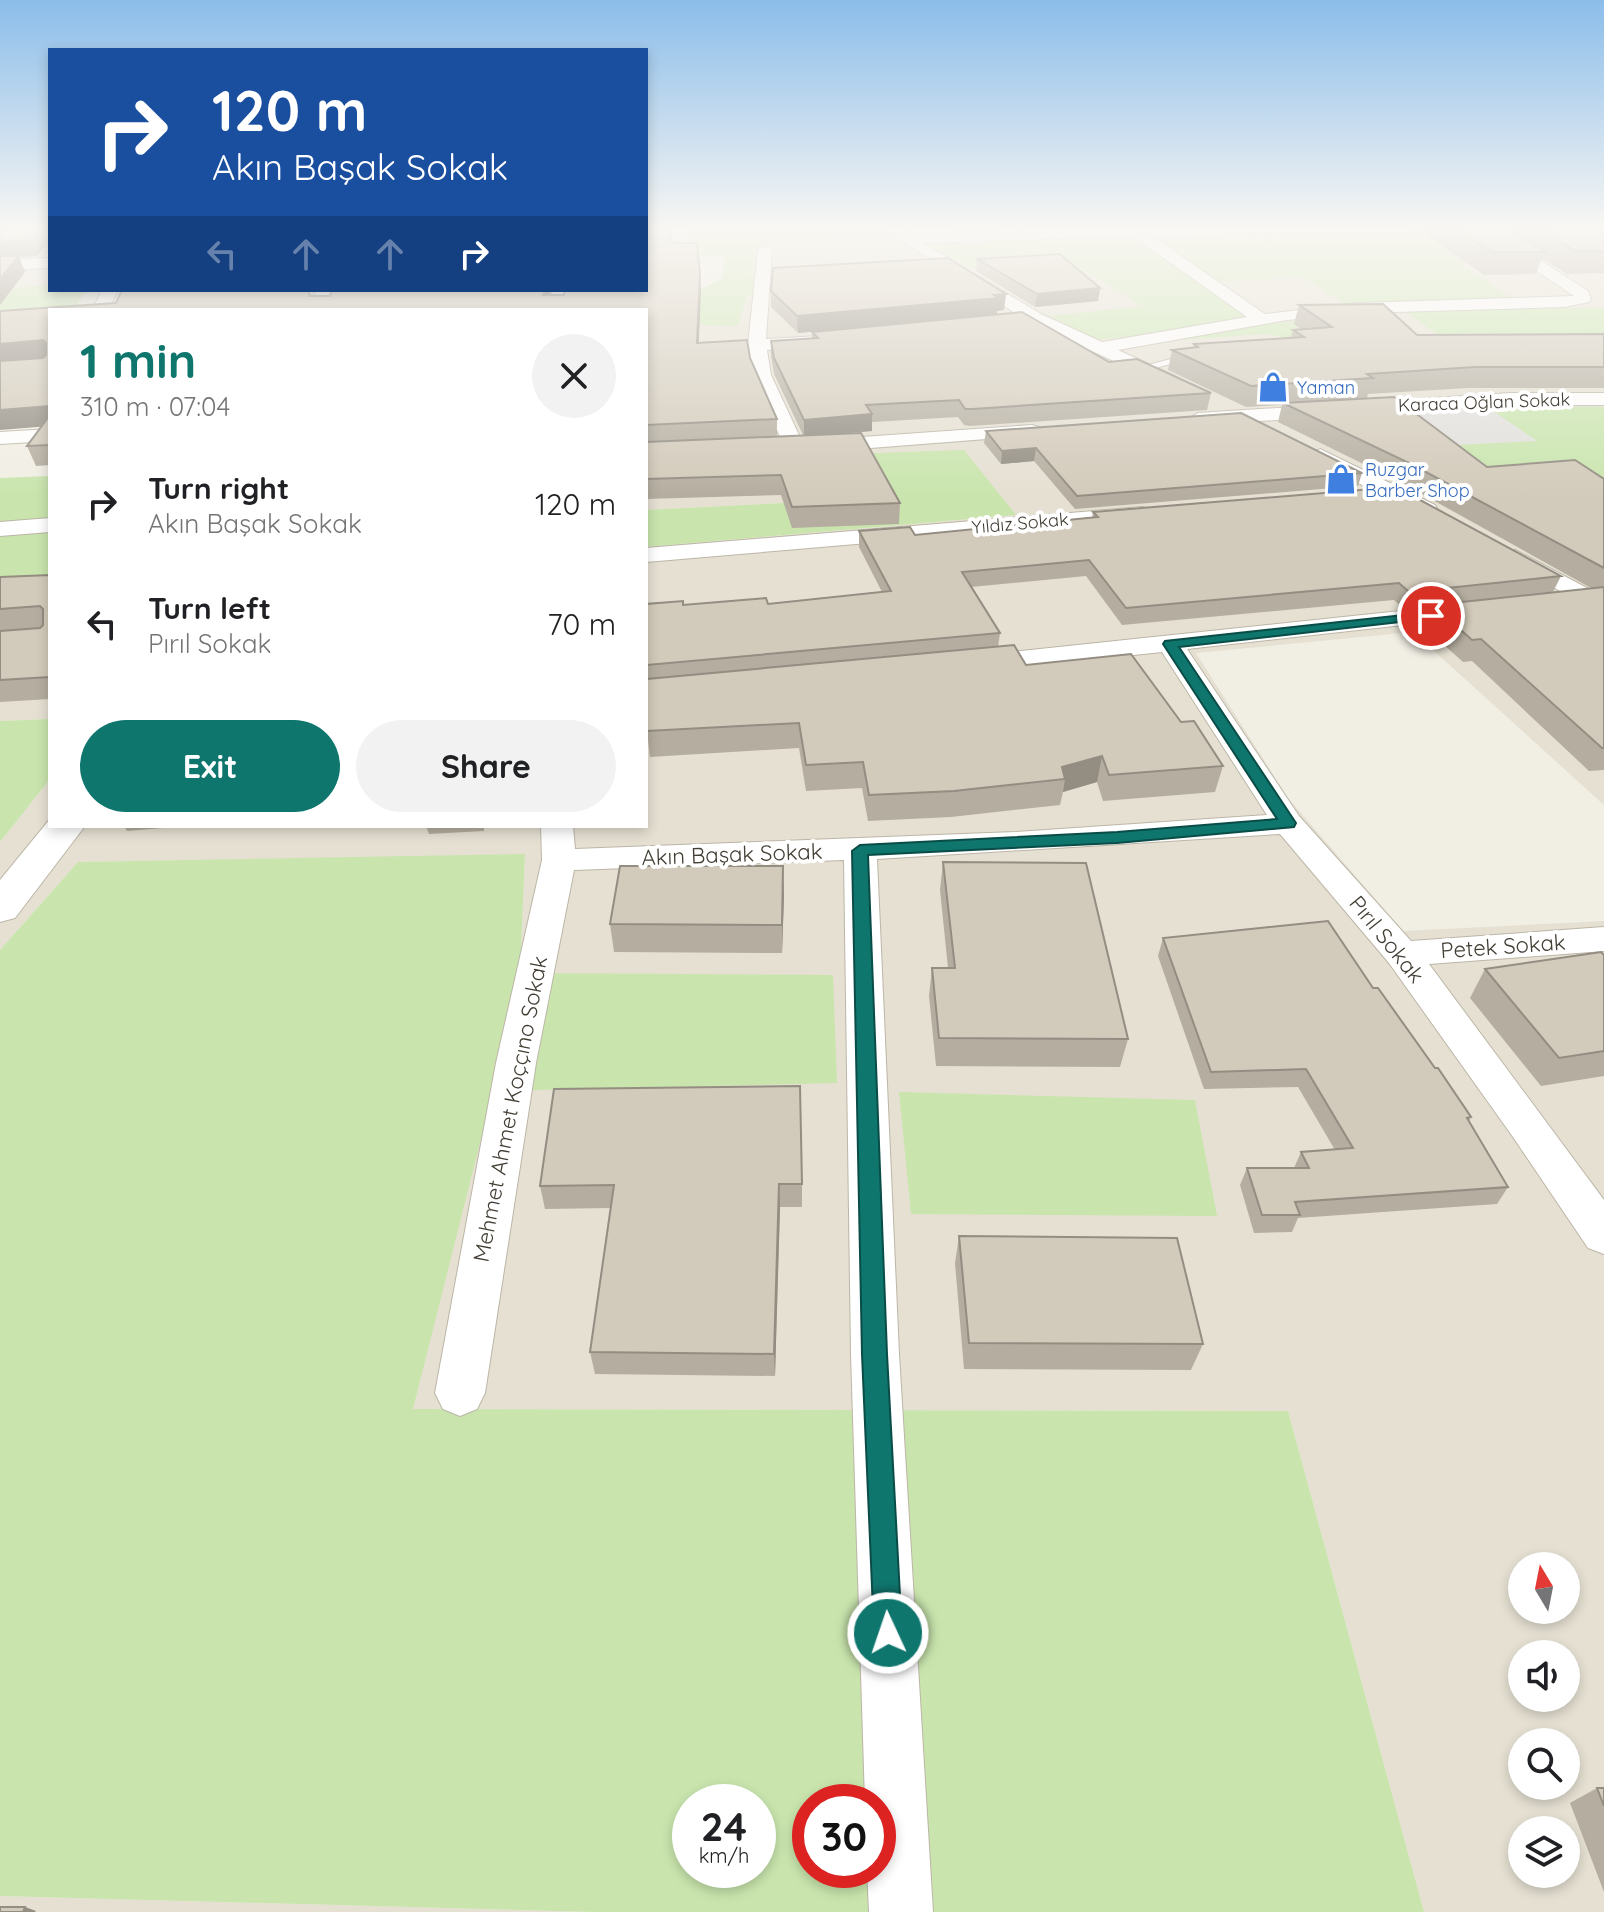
<!DOCTYPE html>
<meta charset="utf-8">
<style>
body{margin:0;font-family:Quicksand,sans-serif;background:#f2f2f2;color:#202124;height:100vh;display:flex;flex-direction:column;font-size:30px;white-space:nowrap}
*{box-sizing:border-box;margin:0}
p{font-size:26px;color:#757577}
.icon{flex:none;width:44px;height:44px;fill:none;stroke:currentColor;stroke-width:2;stroke-linecap:round;stroke-linejoin:round}
.map{position:relative;flex:1;overflow:hidden}
.side{position:absolute;left:48px;top:308px;width:600px;height:520px;display:flex;flex-direction:column;background:#fff;border-radius:0px;box-shadow:0 4px 12px #0003}
.side>*{flex:none}
.hud{position:absolute;left:48px;top:48px;width:600px;height:244px;border-radius:0px;box-shadow:0 4px 12px #0003;background:#1a4fa0;color:#fff;overflow:hidden}
.needle{width:52px;rotate:350deg}
.tools{position:absolute;left:1508px;top:1552px;display:grid;gap:16px}
.tools a{display:grid;place-items:center;width:72px;height:72px;border-radius:50%;background:#fff;box-shadow:0 4px 12px #0003;font-size:40px}
.speed{position:absolute;left:672px;top:1784px;display:flex;gap:16px;font-size:40px;font-weight:700;text-align:center}
.speed>*{display:grid;place-content:center;width:104px;height:104px;border-radius:50%;background:#fff;box-shadow:0 4px 12px #0003;line-height:1}
.speed small{font-size:20px;font-weight:400}
.speed .limit{border:12px solid #d22;background:#fff;color:#111}
.pin{position:absolute;display:grid;place-items:center;width:68px;height:68px;color:#fff;margin:-34px;border:4px solid #fff;border-radius:50%;box-shadow:0 2px 8px #0007}
.me{position:absolute;width:88px;margin:-44px;rotate:357deg;stroke-linejoin:round;filter:drop-shadow(0 0 6px #0008)}
.turn{display:flex;align-items:center;gap:28px;height:168px;padding:0 32px;font-size:36px}
.turn .icon{width:104px;height:104px;stroke-width:2.5}
.turn b{display:block;font-size:56px;line-height:68px}
.lanes{display:flex;align-items:center;height:76px;padding:0 32px;background:#0003;justify-content:center;gap:40px;direction:ltr}
.lanes .off{opacity:.35}
.round{display:grid;place-items:center;flex:none;width:84px;height:84px;border-radius:42px;background:#f2f2f2}
.headline{display:flex;align-items:center;justify-content:space-between;height:136px;padding:0 32px}
h1{font-size:48px;font-weight:800;line-height:60px;color:#0f766e}
.button{display:flex;gap:16px;margin-top:auto;padding:16px 32px}
.button a{flex:1;height:92px;border-radius:48px;background:#0f766e;color:#fff;font-size:32px;font-weight:800;line-height:92px;text-align:center}
.button a+a{background:#f2f2f2;color:#202124}
ul{padding:0;list-style:none}
li{display:flex;align-items:center;gap:24px;height:120px;padding:0 32px}
li div{flex:1}
li b{display:block;font-size:30px}
li em{font-style:normal}
.map>svg:first-child{display:block}
.residential{fill:#e5e0d2;fill-rule:evenodd}
.green{fill:#c9e5ad;fill-rule:evenodd}
.parking{fill:#e2e0dc}
.lines{fill:none;stroke-linecap:round;stroke-linejoin:round}
.service-casing{stroke:#bcb6a7;stroke-width:2}
.minor-casing{stroke:#bcb6a7;stroke-width:2}
.tertiary-casing{stroke:#bcb6a7;stroke-width:2}
.service{fill:#fff;fill-rule:evenodd}
.minor{fill:#fff;fill-rule:evenodd}
.tertiary{fill:#fff;fill-rule:evenodd}
.wall{fill:#b5aea0}
.shaded-wall{fill:#938d82}
.building{fill:#d2caba;stroke:#938d82;stroke-width:2}
.route{fill:#0f766e;stroke:#0a4d48;stroke-width:2}
.labels{text-anchor:middle;dominant-baseline:central;stroke-width:8;stroke-linejoin:round;paint-order:stroke}
.far-shop-label{font-size:18px;fill:#366cbe;stroke:#fff;text-anchor:start}
.far-street-label{font-size:18px;fill:#433e34;stroke:#fff}
.street-label{font-size:22px;fill:#433e34;stroke:#fff}
</style>
<div class="map">
<svg width="1604" height="1912" viewBox="0 0 1604 1912">
<rect width="100%" height="100%" fill="#f1eee4"/>
<g class="residential">
<path d="M0 229H50L49 286 0 289Z"/>
<path d="M899 229 972 269 1069 261 1145 307 1097 340 1132 336 1153 342 1268 334 1321 345 1260 324 1194 282 1303 277 1348 306 1393 303 1604 346V407H1489L1604 485V805L1413 632 1196 653 1288 798 1403 931 1604 921V1912H1424L1288 1411 413 1409 520 973 525 855 78 862 0 950V842L50 779V826H646V547L1016 515 861 499 646 510V324L747 295 954 280 934 264 751 275 755 256 775 239ZM1522 1566H1566V1610H1522ZM1522 1654H1566V1698H1522ZM1522 1742H1566V1786H1522ZM1522 1830H1566V1874H1522Z"/>
<path d="M1545 260 1604 266V307L1528 309 1461 263Z"/>
<path d="M50 586V719L0 721V589Z"/>
<path d="M0 1896 595 1912H0Z"/>
</g>
<g class="green">
<path d="M687 229H897L775 239 755 256 751 274 934 264 956 280 747 295 738 326 646 324V320L722 278 725 256H685Z"/>
<path d="M1461 229 1604 266 1554 267 1545 260 1462 264 1528 309 1604 307V346L1456 348 1393 303 1348 306 1303 277 1196 283 1260 324 1335 318 1321 345 1268 334 1153 342 1132 336 1096 340 1050 316 1143 306 1069 261 972 269 911 236 1311 235Z"/>
<path d="M50 285V290H138L84 293 76 306 0 310V289Z"/>
<path d="M1487 407H1604V485L1414 484 1434 446 1535 440Z"/>
<path d="M964 450 1016 515 646 547V510L860 499 846 454Z"/>
<path d="M50 476V586L0 589V478Z"/>
<path d="M50 719V779L0 842V721Z"/>
<path d="M525 854 520 973 833 975 837 1083 493 1091 413 1409 1288 1411 1424 1912H595L0 1896V950L78 862ZM690 1802H758V1870H690ZM810 1802H878V1870H810Z"/>
<path d="M899 1092 1195 1100 1217 1216 911 1214Z"/>
</g>
<path class="parking" d="M1487 407 1537 441 1434 446 1381 412Z"/>
<g class="lines">
<g class="service-casing">
<path id="service" d="M1193 353 1196 358 1142 371 1137 368Z"/>
</g>
<g class="minor-casing">
<g id="minor">
<path d="M884 229H902L910 235 1024 229H1413L1406 233 1152 236 1265 314 1359 303 1574 296 1475 229H1492L1588 291 1591 299 1589 302 1565 307 1359 313 1287 320 1118 350 1177 377 1179 381 1170 387 1029 322ZM1133 236 1247 317 1102 342 1041 314 923 243Z"/>
<path d="M765 246 772 250 766 339 819 336 828 341 819 346 767 350 771 375 805 448 795 454 785 448 753 375 748 345 758 250Z"/>
<path d="M50 258V268L0 270V260Z"/>
<path d="M102 290H118L108 310H92Z"/>
<path d="M553 290H569L564 310H548Z"/>
<path d="M1510 393H1604V405H1510L1198 425 1188 419 1198 413Z"/>
<path d="M1032 425 1039 427 1042 431 1039 435 819 452 809 446 819 440Z"/>
<path d="M50 429V441L0 444V432Z"/>
<path d="M1320 449 1435 505 1438 510 1435 515H1419L1313 459 1310 455Z"/>
<path d="M1142 507 1150 509 1153 514 1150 519 646 562V548Z"/>
<path d="M50 518V532L0 536V522Z"/>
<path d="M1515 550 1604 597V615L1507 562 1503 557 1507 552Z"/>
<path d="M1476 603 1485 606 1489 611 1485 616 1187 649 1299 816 1411 941 1604 927V951L1429 964 1604 1200V1254L1588 1248 1513 1137 1389 963 1280 834 877 859 899 1354 933 1912H869L867 1870H878V1802H865L851 1354 844 860 574 870 536 1063 485 1393 477 1409 460 1416 443 1409 435 1393 496 1063 542 860 541 826H573L575 849 1015 832 1267 815 1162 652 974 672 964 670 960 664 964 658 974 656Z"/>
</g>
</g>
<g class="tertiary-casing">
<g id="tertiary">
<path d="M315 290H335L334 310H314Z"/>
<path d="M50 819V826H85L15 918 0 922V880Z"/>
</g>
</g>
<use href="#service" class="service"/>
<use href="#minor" class="minor"/>
<use href="#tertiary" class="tertiary"/>
</g>
<g class="wall">
<path d="M0 229H50V247L43 248 37 256 19 257 25 272 0 305Z"/>
<path d="M1417 229H1604V273L1567 274 1542 258 1536 274 1484 275Z"/>
<path d="M673 243 701 290 698 343 750 358 777 419V436L803 435 774 374 771 356V341L812 338V332L1109 362 1211 393 1207 410 970 426 964 425 958 417 872 422V431L843 433 900 503 899 524 792 528 781 495 646 499V310H50V465L36 466 27 446 42 427 0 311 310 296 551 290 549 295H564Z"/>
<path d="M977 259 1100 288 1098 301 1035 307 976 271Z"/>
<path d="M771 291 1004 310 997 311V314L798 333 771 307Z"/>
<path d="M1299 305 1417 335 1604 334V388H1468L1368 394 1367 398 1487 467 1604 479V770L1589 771 1472 661 1463 662 1424 627 1433 605 1591 588 1404 484 1278 422 1282 405 1246 407 1168 370 1172 350 1193 348 1194 344 1291 338 1293 330H1302L1294 324Z"/>
<path d="M986 431 1362 473 1358 486 1075 509 1034 461 1001 464 984 443Z"/>
<path d="M1093 512 1561 576 1553 592 1403 608 1394 600 1122 625 1086 576 971 587 1000 633 998 647 1026 665 1181 722 1223 766 1215 792 1103 801 1097 782 1063 792 1060 805 951 817 868 821 862 788 806 791 799 748 650 757 647 731 648 678V671H646V604H768L882 592 859 547V531L915 535 1092 518Z"/>
<path d="M50 575V699L0 702V577Z"/>
<path d="M124 826H187L127 831Z"/>
<path d="M426 826H484V831L429 834Z"/>
<path d="M943 862 1128 1039 1120 1067 936 1066 929 996 932 968H948L940 890Z"/>
<path d="M784 894 782 953 614 952 610 924Z"/>
<path d="M1163 938 1373 988 1471 1117 1469 1121 1508 1187 1497 1204 1298 1218 1292 1232 1254 1233 1240 1185 1247 1168H1294L1301 1152 1335 1150 1298 1087 1204 1089 1158 956Z"/>
<path d="M1604 955V1076L1541 1086 1470 998 1485 969Z"/>
<path d="M802 1184V1207H780L775 1376 595 1374 590 1352 611 1208 545 1209 540 1186Z"/>
<path d="M959 1236 1203 1344 1191 1370 964 1369 955 1263Z"/>
<path d="M1597 1788H1604V1892L1570 1803Z"/>
</g>
<g class="shaded-wall">
<path d="M48 229H50V244L46 232Z"/>
<path d="M37 232 43 248 37 256 19 257 25 272 0 305V242Z"/>
<path d="M700 274 701 290 698 361 697 343Z"/>
<path d="M1100 288 1098 301 1035 307 1037 294Z"/>
<path d="M545 290H551L546 310 543 295Z"/>
<path d="M1006 294 1004 310 997 311V314L798 333 797 316Z"/>
<path d="M43 340 50 358 0 363V344Z"/>
<path d="M50 406V426L0 430V410Z"/>
<path d="M872 414V431L804 437V420Z"/>
<path d="M1036 448 1034 461 1001 464 1002 451Z"/>
<path d="M1102 756 1097 782 1063 792 1065 779 1062 767Z"/>
<path d="M783 866 784 894 782 953V925Z"/>
<path d="M779 1184 780 1207 775 1376 774 1354Z"/>
<path d="M25 1907 36 1911 35 1912H23Z"/>
</g>
<g class="building">
<path d="M0 229H48L46 232H37L31 240 0 242Z"/>
<path d="M646 229H669L673 243H697L700 274 697 343 747 340 750 358 777 419 646 425V310H50V406L0 410V361L43 358 46 355V343L43 340 0 344V311L116 303 122 290H308L310 296H330L332 290H545L543 295H564L565 290H646Z"/>
<path d="M1456 229H1510L1545 252H1492Z"/>
<path d="M1540 229H1604V251H1575Z"/>
<path d="M1060 254 1100 288 1037 294 977 259Z"/>
<path d="M0 256H18L0 279Z"/>
<path d="M948 258 1006 294 994 295 999 298 797 316 771 291 773 268Z"/>
<path d="M1383 304 1417 335 1604 334V367H1475L1367 374 1373 378 1251 386 1172 350 1198 347 1194 344 1304 337 1293 330 1332 327 1299 305Z"/>
<path d="M1022 312 1109 362 1137 359 1211 393 972 409H965L959 400 866 405 872 414 804 420 774 358 771 341 818 338 812 332Z"/>
<path d="M1394 397 1487 467 1575 460 1604 479V568L1411 464 1283 403Z"/>
<path d="M1241 413 1362 473 1077 496 1036 448 1002 451 986 431Z"/>
<path d="M50 415V445L27 446Z"/>
<path d="M861 433 900 503 792 507 781 475 646 479V442Z"/>
<path d="M1396 487 1561 576 1409 592 1399 583 1126 608 1089 560 962 572 1000 633 647 665 646 604 683 601V605L766 598 768 604 891 591 859 531 910 527 915 535 1098 517 1093 512Z"/>
<path d="M50 575V677L0 680V631L40 628 43 625V609L40 606 0 609V577Z"/>
<path d="M1604 587V748H1602L1481 639 1472 640 1433 605Z"/>
<path d="M1014 645 1026 665 1131 654 1181 722 1194 721 1223 766 1109 775 1102 756 1062 767 1065 779 954 791 869 795 863 762 806 765 799 723 647 731V679Z"/>
<path d="M943 862 1086 863 1128 1039 939 1038 932 968H955Z"/>
<path d="M620 866H783L782 925 610 924Z"/>
<path d="M1328 921 1373 988H1378L1435 1068H1438L1471 1117 1467 1118 1508 1187 1295 1202 1300 1215H1262L1247 1168H1309L1301 1152 1353 1148 1306 1069 1211 1072 1163 938Z"/>
<path d="M1601 952 1604 955V1051L1559 1058 1485 969Z"/>
<path d="M800 1086 802 1184H779L774 1354 590 1352 614 1185 540 1186 554 1089Z"/>
<path d="M959 1236 1177 1238 1203 1344 969 1343Z"/>
<path d="M1597 1788H1604V1806Z"/>
<path d="M0 1907H25L23 1912H0Z"/>
</g>
<linearGradient id="sky" x2="0" y2="1"><stop stop-color="#8bbdea"/><stop offset="0.46" stop-color="#f9f7f3"/><stop offset="1" stop-color="#f9f7f3" stop-opacity="0"/></linearGradient>
<rect width="1604" height="497" fill="url(#sky)"/>
<path class="route" d="M1431 612 1437 616 1435 618 1179 647 1296 823 1294 827 1117 843 868 855 887 1354 902 1633 898 1643 888 1647 878 1643 874 1633 862 1354 852 851 860 845 1117 832 1277 819 1163 644 1165 641Z"/>
<defs>
<g id="shop-bare" transform="scale(2.4)"><path d="M-5-2.5h2.3a2.7 3.5 0 0 1 5.4 0H5L5.5 6h-11ZM-1.5-2.5h3a1.5 2.3 0 0 0-3 0Z" fill="#3f7fe0" stroke="#fff" stroke-width="2.5" paint-order="stroke"/></g>
</defs>
<g fill-rule="evenodd">
<use href="#shop-bare" x="1273" y="387"/>
<use href="#shop-bare" x="1341" y="479"/>
</g>
<g class="labels">
<g class="far-shop-label">
<text x="1297" y="387">Yaman</text>
<text x="1365" y="469">Ruzgar<tspan x="1365" dy="21">Barber Shop</tspan></text>
</g>
<g class="far-street-label">
<text transform="translate(1484 402) rotate(-2)">Karaca Oğlan Sokak</text>
<text transform="translate(1020 523) rotate(-5)">Yıldız Sokak</text>
</g>
<g class="street-label">
<text transform="translate(732 854) rotate(-2)">Akın Başak Sokak</text>
<text transform="translate(1387 939) rotate(51)">Pırıl Sokak</text>
<text transform="translate(1503 946) rotate(-4)">Petek Sokak</text>
<text transform="translate(510 1109) rotate(-79)">Mehmet Ahmet Koççıno Sokak</text>
</g>
</g>
</svg>
<div class="tools">
<a><svg class="needle" viewBox="-14 -14 28 28"><path d="M0-13l5 13h-10z" fill="#e53935"/><path d="M0 13l5-13h-10z" fill="#757577"/></svg></a>
<a><svg class="icon" aria-label="sound" viewBox="0 0 24 24"><path d="M4 9h4l5-4v14l-5-4H4zM17 9q2 3 0 6"/></svg></a>
<a><svg class="icon" aria-label="search" viewBox="0 0 24 24"><circle cx="10" cy="10" r="6"/><path d="M15 15l6 6"/></svg></a>
<a><svg class="icon" aria-label="layers" viewBox="0 0 24 24"><path d="M12 4l9 5-9 5-9-5zM3 14l9 5 9-5"/></svg></a>
</div>
<div class="speed"><div>24<small>km/h</small></div><div class="limit">30</div></div>
<div class="pin" style="left:1431px;top:616px;background:#d93025"><svg class="icon" aria-label="arrive" viewBox="0 0 24 24"><path d="M6 21V4h12l-3 4 3 4H6"/></svg></div>
<svg class="me" style="left:888px;top:1633px" viewBox="-20 -20 40 40"><circle r="17" fill="#0f766e" stroke="#fff" stroke-width="3"/><path d="M0-11L8 9 0 5-8 9z" fill="#fff"/></svg>
<div class="hud">
<div class="turn"><svg class="icon" aria-label="right" viewBox="0 0 24 24"><path d="M7 20v-9h11M14 6l5 5-5 5"/></svg><div><b>120 m</b>Akın Başak Sokak</div></div>
<div class="lanes"><svg class="icon off" aria-label="left" viewBox="0 0 24 24"><path d="M17 20v-9H6M10 6l-5 5 5 5"/></svg><svg class="icon off" aria-label="ahead" viewBox="0 0 24 24"><path d="M12 20V5M6 11l6-6 6 6"/></svg><svg class="icon off" aria-label="ahead" viewBox="0 0 24 24"><path d="M12 20V5M6 11l6-6 6 6"/></svg><svg class="icon" aria-label="right" viewBox="0 0 24 24"><path d="M7 20v-9h11M14 6l5 5-5 5"/></svg></div>
</div>
<section class="side">
<div class="headline"><div><h1>1 min</h1><p>310 m · 07:04</p></div><a class="round"><svg class="icon" aria-label="close" viewBox="0 0 24 24"><path d="M6 6l12 12M18 6L6 18"/></svg></a></div>
<ul>
<li><svg class="icon" aria-label="right" viewBox="0 0 24 24"><path d="M7 20v-9h11M14 6l5 5-5 5"/></svg><div><b>Turn right</b><p>Akın Başak Sokak</p></div><em>120 m</em></li>
<li><svg class="icon" aria-label="left" viewBox="0 0 24 24"><path d="M17 20v-9H6M10 6l-5 5 5 5"/></svg><div><b>Turn left</b><p>Pırıl Sokak</p></div><em>70 m</em></li>
</ul>
<div class="button"><a>Exit</a><a>Share</a></div>
</section>
</div>
